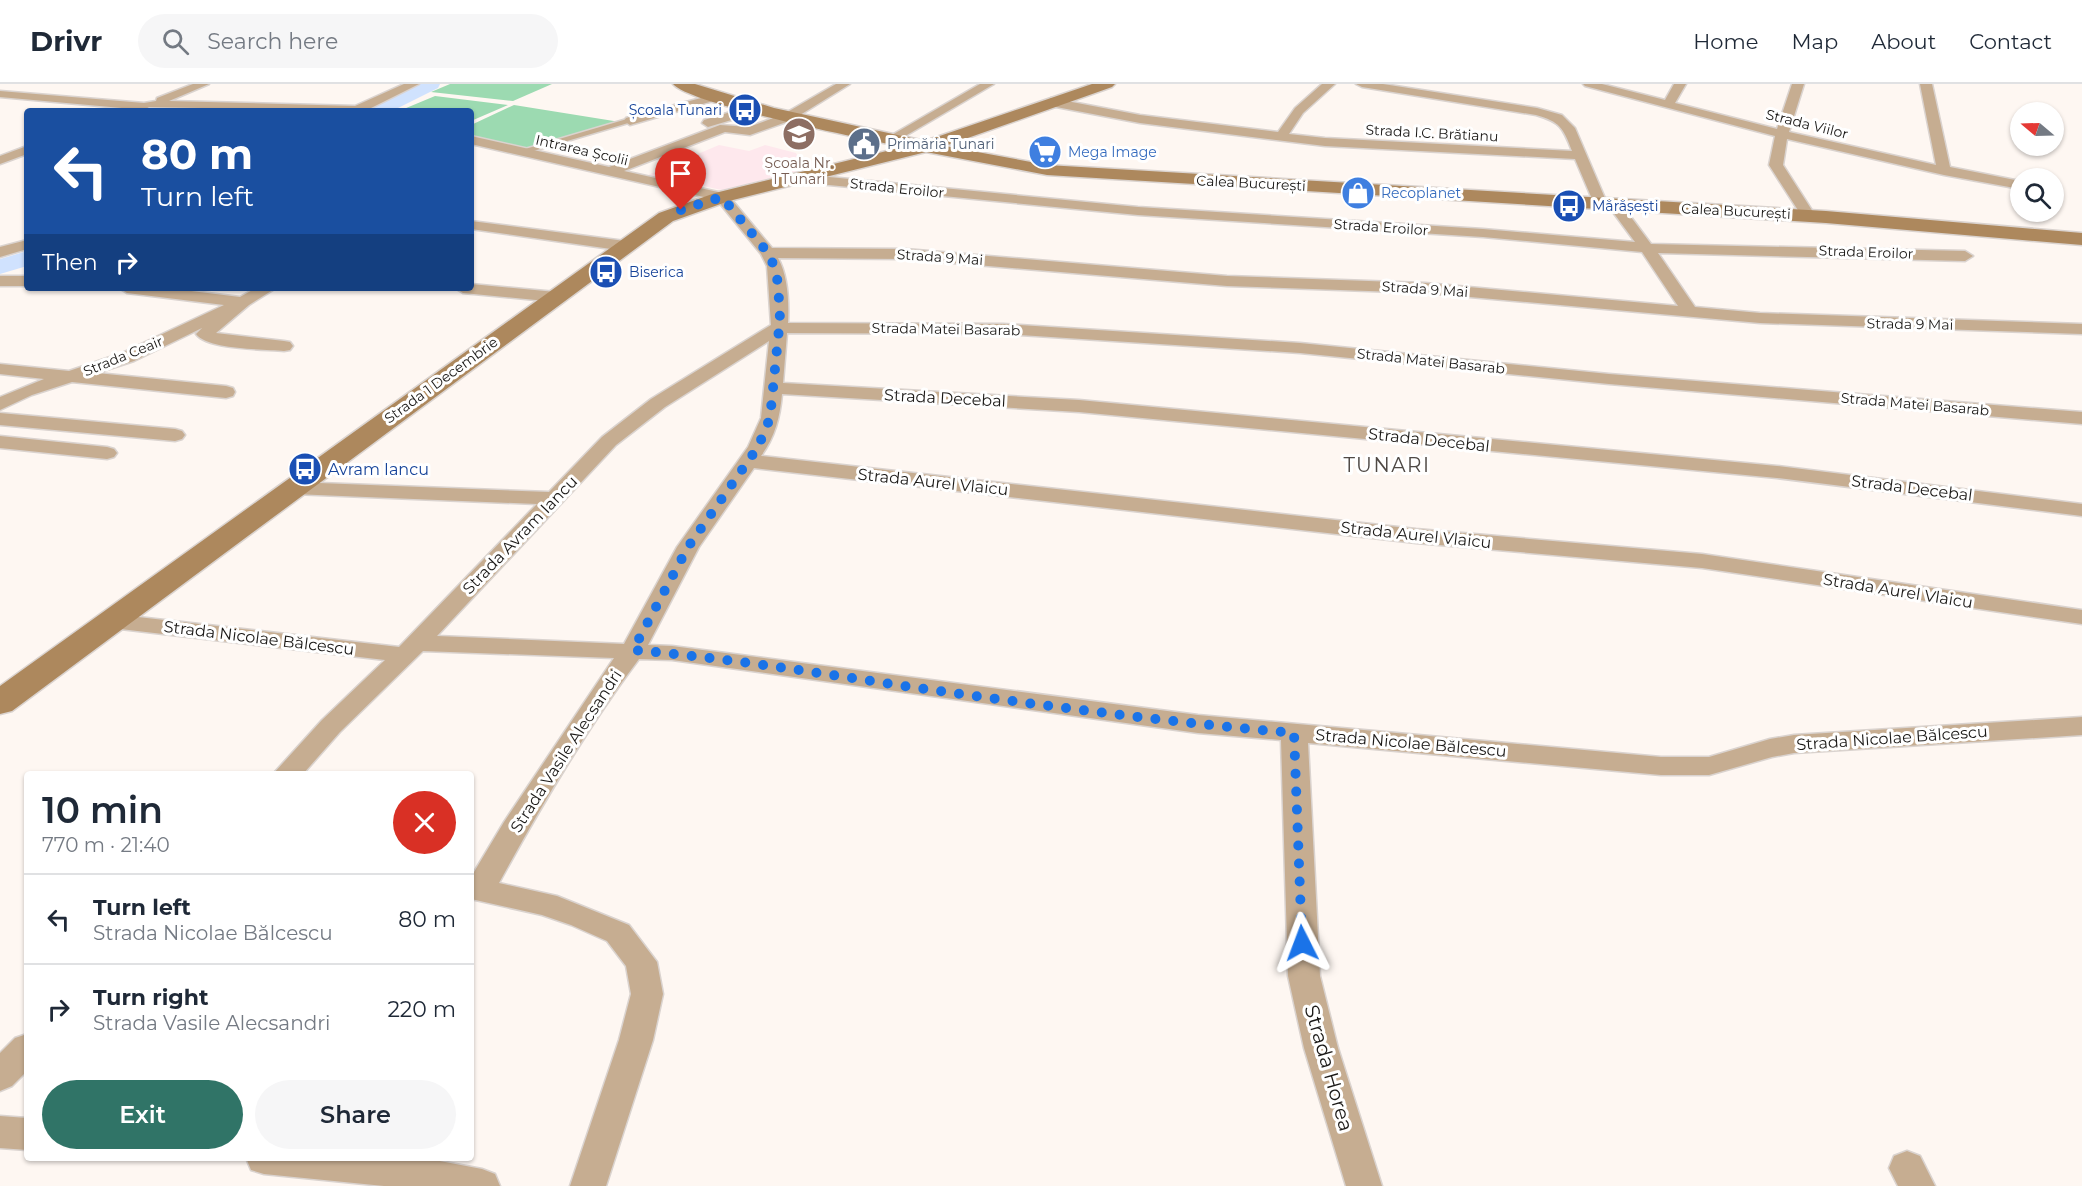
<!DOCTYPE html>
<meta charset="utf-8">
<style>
body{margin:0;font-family:Montserrat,sans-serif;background:#f6f6f7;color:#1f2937;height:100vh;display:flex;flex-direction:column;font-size:22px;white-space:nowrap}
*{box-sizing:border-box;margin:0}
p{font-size:20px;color:#747a83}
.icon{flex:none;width:33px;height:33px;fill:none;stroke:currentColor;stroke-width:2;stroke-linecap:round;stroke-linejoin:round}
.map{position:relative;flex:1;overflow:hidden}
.drawer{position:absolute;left:24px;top:687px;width:450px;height:390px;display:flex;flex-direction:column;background:#fff;border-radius:6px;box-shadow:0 2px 4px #0004}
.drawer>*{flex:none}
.hud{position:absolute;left:24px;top:24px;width:450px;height:183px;border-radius:6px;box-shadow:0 2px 4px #0004;background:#1a4fa0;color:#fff;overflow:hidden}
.needle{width:39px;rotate:289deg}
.controls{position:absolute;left:2010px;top:18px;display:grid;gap:12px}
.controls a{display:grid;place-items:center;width:54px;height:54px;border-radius:50%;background:#fff;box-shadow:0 2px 4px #0004;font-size:30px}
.pin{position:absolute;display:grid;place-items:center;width:51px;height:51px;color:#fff;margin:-62px -26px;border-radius:50% 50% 50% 0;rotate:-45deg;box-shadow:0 0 6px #0007}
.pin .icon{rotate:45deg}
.me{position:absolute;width:66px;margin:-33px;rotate:357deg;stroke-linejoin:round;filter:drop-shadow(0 0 4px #0008)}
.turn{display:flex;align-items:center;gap:21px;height:126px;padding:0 18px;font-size:27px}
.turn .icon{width:78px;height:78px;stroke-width:2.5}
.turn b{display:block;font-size:42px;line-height:51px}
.then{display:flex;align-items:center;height:57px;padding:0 18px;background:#0003;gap:12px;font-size:22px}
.round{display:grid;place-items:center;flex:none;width:63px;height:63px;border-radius:32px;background:#f6f6f7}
.head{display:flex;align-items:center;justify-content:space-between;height:102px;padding:0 18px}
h1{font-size:36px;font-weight:600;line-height:45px}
.primary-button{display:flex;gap:12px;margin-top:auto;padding:12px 18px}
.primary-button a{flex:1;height:69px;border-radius:36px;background:#307467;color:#fff;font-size:24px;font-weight:600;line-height:69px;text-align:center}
.primary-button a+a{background:#f6f6f7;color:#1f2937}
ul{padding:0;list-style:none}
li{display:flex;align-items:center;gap:18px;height:90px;padding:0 18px;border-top:2px solid #e0e1e3}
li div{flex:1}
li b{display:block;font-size:22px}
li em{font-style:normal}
header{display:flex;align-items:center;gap:36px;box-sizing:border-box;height:84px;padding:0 30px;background:#fff;border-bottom:2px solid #e0e1e3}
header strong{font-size:28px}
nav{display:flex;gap:33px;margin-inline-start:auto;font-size:21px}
.search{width:420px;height:54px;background:#f6f6f7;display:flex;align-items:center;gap:15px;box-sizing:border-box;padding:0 21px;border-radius:33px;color:#747a83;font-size:22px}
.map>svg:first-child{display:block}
.education{fill:#fee8ed}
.green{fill:#9cdab1}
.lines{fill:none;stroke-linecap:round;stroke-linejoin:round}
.river{fill:#d0e2fe;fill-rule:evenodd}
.pedestrian-casing{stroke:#dad3cf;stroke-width:3}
.minor-casing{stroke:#dad3cf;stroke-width:3}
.secondary-casing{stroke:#dad3cf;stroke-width:3}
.pedestrian{fill:#c6ad91;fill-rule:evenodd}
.minor{fill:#c6ad91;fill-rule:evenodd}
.secondary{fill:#ad885d;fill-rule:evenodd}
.route{stroke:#1a73e8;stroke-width:10;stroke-dasharray:0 18}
.labels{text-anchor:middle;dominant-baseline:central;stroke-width:6;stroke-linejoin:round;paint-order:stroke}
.far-transit-label{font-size:14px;fill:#164399;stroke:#fff;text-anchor:start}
.far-street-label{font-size:14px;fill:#1a1816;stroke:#fff}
.far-service-label{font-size:14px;fill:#4e5e75;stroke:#fff;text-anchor:start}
.far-shop-label{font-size:14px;fill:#366cbe;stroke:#fff;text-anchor:start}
.far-education-label{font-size:14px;fill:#785e54;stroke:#fff}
.street-label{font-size:16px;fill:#1a1816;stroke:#fff}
.transit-label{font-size:16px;fill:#164399;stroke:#fff;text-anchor:start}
.quarter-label{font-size:20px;letter-spacing:1.5px;fill:#4f4945;stroke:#fff}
.near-street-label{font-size:20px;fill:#1a1816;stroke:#fff}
</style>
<header>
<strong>Drivr</strong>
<div class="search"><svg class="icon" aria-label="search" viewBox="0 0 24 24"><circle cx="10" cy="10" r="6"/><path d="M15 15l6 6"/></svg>Search here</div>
<nav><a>Home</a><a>Map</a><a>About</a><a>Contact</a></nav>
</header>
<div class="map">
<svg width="2082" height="1102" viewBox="0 0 2082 1102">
<rect width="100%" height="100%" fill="#fef7f2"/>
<path class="education" d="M719 61 749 67 765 61 796 69 799 75 823 81 722 106 648 91Z"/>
<g class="green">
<path d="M450 0H552L513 17 431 8Z"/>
<path d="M435 12 508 21 471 37V27H399Z"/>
<path d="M514 21 620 38 523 65 471 53V41Z"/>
</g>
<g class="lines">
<g class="river">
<path d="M419 0H440L438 4 392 27H369L372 23Z"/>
<path d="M27 167V182L0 190V175Z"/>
</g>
<g class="pedestrian-casing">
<path id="pedestrian" d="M627 35 635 37 523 70 515 68Z"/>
</g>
<g class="minor-casing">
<g id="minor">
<path d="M193 0H209L169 17 355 22 404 0H419L365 27 149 23 144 26 0 13V7L144 19 156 17 157 14Z"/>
<path d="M836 0H850L792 36 750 51 725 48 624 87 727 110 772 164 905 165 1227 192 1425 199 1678 222 1642 168 1483 153 1138 131 798 98 791 94 798 90 1138 123 1483 145 1635 158 1607 120 1614 116 1619 117 1651 160 1965 167 1973 172 1965 177 1658 169 1695 223 1760 229 2082 240V250L1760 239 1425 209 1227 202 905 175 778 174C788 192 789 218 788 239L1003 240 1300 259 1609 290 2082 328V340L1609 300 1300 269 1003 250 787 249 783 299 1079 316 1777 382 2082 420V432L1777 394 1079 328 782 310C780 333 775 353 761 372L1416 445 1702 470 2082 526V540L1702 484 1416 459 754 384 699 463 648 561 672 562 1198 631 1661 673H1709L1770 655 1794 651 2082 633V651L1794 669 1772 673 1709 691H1661L1308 659 1320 892 1338 964 1382 1102H1346L1304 964 1288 892 1281 656 1198 649 672 576 639 575C586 645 541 722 499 799L557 812 629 841 657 878 663 910 653 956 606 1102H570L619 956 631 910 626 882 607 857 571 841 542 831 471 815V793L504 738 614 574 423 567 340 648 303 690H273L322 636 385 576 112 544 104 542 100 537 104 532 112 530 399 563 537 420 294 410 287 408 284 404 287 400 294 398 549 408 602 353 651 315 771 241 767 182 761 170 717 116 471 60V52L609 83 720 41 749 43 784 30ZM769 257 761 334 748 363 677 463 624 560 437 552 616 361 665 323Z"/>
<path d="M980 0H994L895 58H887L885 55Z"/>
<path d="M1322 0H1335L1303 29 1289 50 1325 54 1572 67C1563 43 1560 38 1536 31L1362 3 1356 0H1383L1537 24 1562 31 1575 44 1607 119 1605 122H1595L1575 75 1325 62 1140 39 1051 22 1045 18 1051 14 1140 31 1278 48 1295 24Z"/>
<path d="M1583 0H1602L1665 16 1674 0H1686L1675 19 1777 45 1792 0H1804L1789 48 1936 81 1920 0H1932L1950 83 2020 97V105L1944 91 1787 55 1783 81 1815 131 1808 135 1803 134 1769 81 1775 52 1585 2Z"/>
<path d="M716 10 720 11V15L630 41 624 37 626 34Z"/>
<path d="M754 21 758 22V28L708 43 702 39 704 36Z"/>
<path d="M27 62V70L0 80V72Z"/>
<path d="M471 137 625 157 633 162 625 167 471 145Z"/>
<path d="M27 156V165L0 173V163Z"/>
<rect x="0" y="192" width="27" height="10"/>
<path d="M471 200 556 208 564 213 556 218 463 209 455 204H471Z"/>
<path d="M119 204H167L240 213 256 204H276L249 221 216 249 284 257 290 258 293 262 290 266 284 267C264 265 208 266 196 250L202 244 134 277 97 289 226 302 233 304 235 308 233 312 226 314 72 298 32 311 0 326V313L44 295 0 290V280L69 287 122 269 224 221 127 209Z"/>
<path d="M0 329 175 345 182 347 185 351 182 355 175 357 0 341Z"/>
<path d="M0 352 107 363 114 365 117 369 114 373 107 375 0 364Z"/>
<path d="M27 950V987L12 1002 0 1007V969L15 954Z"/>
<path d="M0 1032 27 1034V1066L0 1064Z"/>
<path d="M1907 1067 1920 1072 1935 1102H1898L1889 1084 1894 1072Z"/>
<path d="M246 1074H424L482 1085 495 1090 500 1102H384L264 1090 251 1086Z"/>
</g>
</g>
<g class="secondary-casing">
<path id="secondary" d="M673 0H695L774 24 925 57 1092 0H1115L1112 3 945 62 1047 81 1826 127 2082 149V161L1826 139 1047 91 926 68 729 117 673 137 12 627 0 630V602L659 129 715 109 903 63C867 55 691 21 673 0Z"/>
</g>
<use href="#pedestrian" class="pedestrian"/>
<use href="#minor" class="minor"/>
<use href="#secondary" class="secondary"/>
</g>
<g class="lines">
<path class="route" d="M681 126 722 113 768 169 774 182 778 199 780 235 770 334 758 363 688 463 633 566C726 574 818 589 911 603 1038 621 1166 638 1294 649L1302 859"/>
</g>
<defs>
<g id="bus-disc" transform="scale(1.725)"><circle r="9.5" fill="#1a4fb4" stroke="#fff"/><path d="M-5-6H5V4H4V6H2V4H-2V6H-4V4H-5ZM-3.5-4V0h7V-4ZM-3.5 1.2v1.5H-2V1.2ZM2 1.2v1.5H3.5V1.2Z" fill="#fff"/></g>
<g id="school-disc" transform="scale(1.725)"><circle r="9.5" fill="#8d6e63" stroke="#fff"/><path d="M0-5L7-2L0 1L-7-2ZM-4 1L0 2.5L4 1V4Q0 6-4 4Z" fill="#fff"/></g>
<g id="civic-disc" transform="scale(1.725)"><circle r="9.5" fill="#5c6f8a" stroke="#fff"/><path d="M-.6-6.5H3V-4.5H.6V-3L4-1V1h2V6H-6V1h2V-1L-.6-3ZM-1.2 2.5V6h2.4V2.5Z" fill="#fff"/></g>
<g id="supermarket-disc" transform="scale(1.725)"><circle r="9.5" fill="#3f7fe0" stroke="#fff"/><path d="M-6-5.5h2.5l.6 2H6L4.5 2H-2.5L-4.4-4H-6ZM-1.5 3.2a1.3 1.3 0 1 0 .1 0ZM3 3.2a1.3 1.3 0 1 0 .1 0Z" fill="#fff"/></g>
<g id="shop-disc" transform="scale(1.725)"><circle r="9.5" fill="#3f7fe0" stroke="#fff"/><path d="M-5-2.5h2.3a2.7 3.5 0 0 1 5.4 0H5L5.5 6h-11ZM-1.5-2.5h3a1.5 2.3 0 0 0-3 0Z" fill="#fff"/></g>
</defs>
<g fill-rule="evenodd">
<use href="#bus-disc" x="745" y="26"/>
<use href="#school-disc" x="799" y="50"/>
<use href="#civic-disc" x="864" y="60"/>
<use href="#supermarket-disc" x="1045" y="68"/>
<use href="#shop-disc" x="1358" y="109"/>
<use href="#bus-disc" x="1569" y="122"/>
<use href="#bus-disc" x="606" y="188"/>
<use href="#bus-disc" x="305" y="385"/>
</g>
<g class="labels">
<g class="far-transit-label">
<text x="722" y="26" text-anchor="end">Școala Tunari</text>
<text x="1592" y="122">Mărășești</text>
<text x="629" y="188">Biserica</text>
</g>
<g class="far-street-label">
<text transform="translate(1807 40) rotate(14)">Strada Viilor</text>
<text transform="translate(1432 49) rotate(3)">Strada I.C. Brătianu</text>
<text transform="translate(582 66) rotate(13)">Intrarea Școlii</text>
<text transform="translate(1251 99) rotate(3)">Calea București</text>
<text transform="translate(897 104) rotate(6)">Strada Eroilor</text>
<text transform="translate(1736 127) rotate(3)">Calea București</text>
<text transform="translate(1381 143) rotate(4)">Strada Eroilor</text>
<text transform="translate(1866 168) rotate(2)">Strada Eroilor</text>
<text transform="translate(940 173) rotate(4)">Strada 9 Mai</text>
<text transform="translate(1425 205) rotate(4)">Strada 9 Mai</text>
<text transform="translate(1910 240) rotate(1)">Strada 9 Mai</text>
<text transform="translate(946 245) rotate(1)">Strada Matei Basarab</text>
<text transform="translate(123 272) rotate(-22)">Strada Ceair</text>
<text transform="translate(1431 277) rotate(6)">Strada Matei Basarab</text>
<text transform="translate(441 296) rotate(-36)">Strada 1 Decembrie</text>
<text transform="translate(1915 320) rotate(5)">Strada Matei Basarab</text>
</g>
<g class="far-service-label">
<text x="887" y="60">Primăria Tunari</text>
</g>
<g class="far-shop-label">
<text x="1068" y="68">Mega Image</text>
<text x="1381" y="109">Recoplanet</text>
</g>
<g class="far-education-label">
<text x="799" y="79">Școala Nr.<tspan x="799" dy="16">1 Tunari</tspan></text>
</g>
<g class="street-label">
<text transform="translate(945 314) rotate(3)">Strada Decebal</text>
<text transform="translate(1429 356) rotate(6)">Strada Decebal</text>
<text transform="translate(933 398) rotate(6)">Strada Aurel Vlaicu</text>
<text transform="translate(1912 404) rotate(7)">Strada Decebal</text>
<text transform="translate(520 451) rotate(-46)">Strada Avram Iancu</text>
<text transform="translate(1416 451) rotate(6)">Strada Aurel Vlaicu</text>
<text transform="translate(1898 507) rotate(9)">Strada Aurel Vlaicu</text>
<text transform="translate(259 554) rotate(7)">Strada Nicolae Bălcescu</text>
<text transform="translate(1892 654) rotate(-4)">Strada Nicolae Bălcescu</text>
<text transform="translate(1411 659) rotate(5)">Strada Nicolae Bălcescu</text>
<text transform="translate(566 667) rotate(-57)">Strada Vasile Alecsandri</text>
</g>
<g class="transit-label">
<text x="328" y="385">Avram Iancu</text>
</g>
<g class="quarter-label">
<text x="1387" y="381">TUNARI</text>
</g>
<g class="near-street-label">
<text transform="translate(1329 984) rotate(74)">Strada Horea</text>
</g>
</g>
</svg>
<div class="controls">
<a><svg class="needle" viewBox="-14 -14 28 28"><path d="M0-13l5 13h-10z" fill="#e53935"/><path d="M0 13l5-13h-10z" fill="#747a83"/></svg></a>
<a><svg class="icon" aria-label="search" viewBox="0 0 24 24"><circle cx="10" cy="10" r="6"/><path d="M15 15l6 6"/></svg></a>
</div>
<div class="pin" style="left:681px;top:126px;background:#d93025"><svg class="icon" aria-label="arrive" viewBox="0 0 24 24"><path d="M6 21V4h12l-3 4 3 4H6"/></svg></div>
<svg class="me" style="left:1302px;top:859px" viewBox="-20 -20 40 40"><path d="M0-17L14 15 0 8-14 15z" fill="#1a73e8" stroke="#fff" stroke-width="4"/></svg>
<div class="hud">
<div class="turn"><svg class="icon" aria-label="left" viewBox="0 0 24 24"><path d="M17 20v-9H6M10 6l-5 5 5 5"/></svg><div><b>80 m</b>Turn left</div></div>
<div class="then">Then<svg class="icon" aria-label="right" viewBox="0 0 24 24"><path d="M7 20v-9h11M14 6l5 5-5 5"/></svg></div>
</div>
<section class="drawer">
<div class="head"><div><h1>10 min</h1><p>770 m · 21:40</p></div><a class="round" style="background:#d93025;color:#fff"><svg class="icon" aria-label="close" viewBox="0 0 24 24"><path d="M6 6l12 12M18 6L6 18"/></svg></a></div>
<ul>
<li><svg class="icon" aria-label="left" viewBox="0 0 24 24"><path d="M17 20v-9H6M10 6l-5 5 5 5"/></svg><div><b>Turn left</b><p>Strada Nicolae Bălcescu</p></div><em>80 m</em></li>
<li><svg class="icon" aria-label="right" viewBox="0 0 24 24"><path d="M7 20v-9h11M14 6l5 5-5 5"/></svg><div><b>Turn right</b><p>Strada Vasile Alecsandri</p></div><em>220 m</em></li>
</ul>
<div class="primary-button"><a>Exit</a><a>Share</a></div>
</section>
</div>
